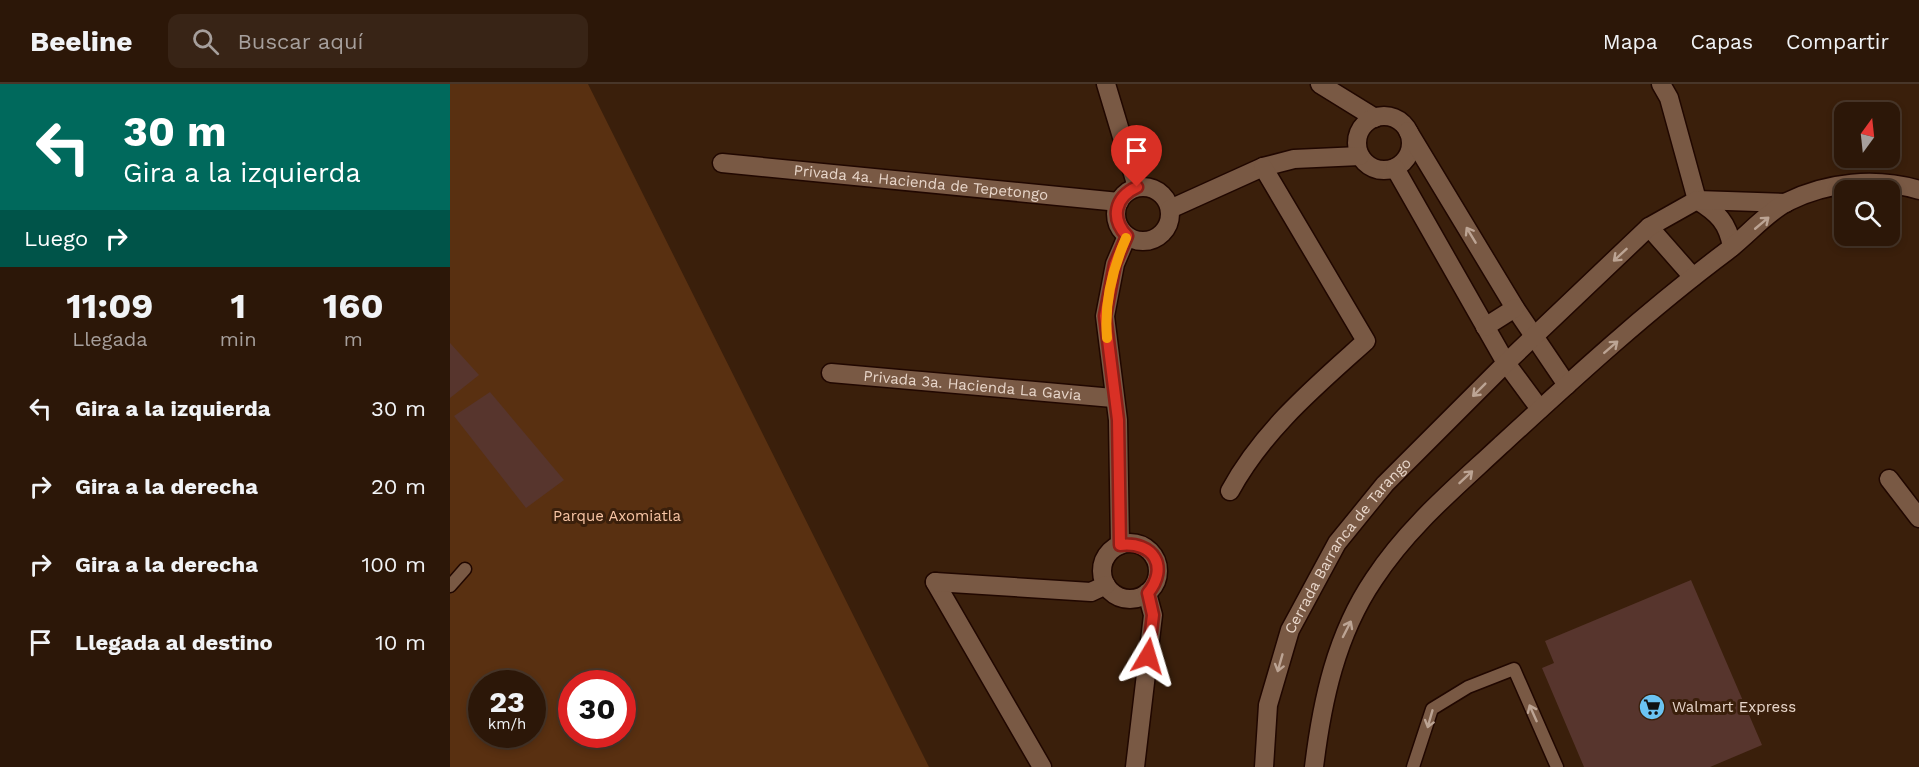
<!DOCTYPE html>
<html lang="es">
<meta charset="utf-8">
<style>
body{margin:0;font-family:"Work Sans",sans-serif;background:#382416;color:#f1f3f6;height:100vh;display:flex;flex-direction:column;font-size:22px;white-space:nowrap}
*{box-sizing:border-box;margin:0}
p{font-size:20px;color:#a69f9c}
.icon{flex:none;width:33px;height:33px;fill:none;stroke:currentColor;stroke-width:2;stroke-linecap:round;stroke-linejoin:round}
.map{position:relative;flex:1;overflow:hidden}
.details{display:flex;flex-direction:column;background:#2c1708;width:450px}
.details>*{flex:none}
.banner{background:#00695c;color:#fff;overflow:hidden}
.needle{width:39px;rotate:15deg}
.controls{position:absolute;left:1384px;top:18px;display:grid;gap:12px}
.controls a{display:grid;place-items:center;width:66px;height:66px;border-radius:12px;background:#2c1708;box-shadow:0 3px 9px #0003,0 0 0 2px #483629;font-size:30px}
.speed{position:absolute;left:18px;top:586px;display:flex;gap:12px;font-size:30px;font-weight:700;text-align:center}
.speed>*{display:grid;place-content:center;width:78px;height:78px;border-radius:50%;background:#2c1708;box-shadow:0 3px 9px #0003,0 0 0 2px #483629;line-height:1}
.speed small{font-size:15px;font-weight:400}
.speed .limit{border:9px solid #d22;background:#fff;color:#111}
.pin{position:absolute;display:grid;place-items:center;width:51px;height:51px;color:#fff;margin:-62px -26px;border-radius:50% 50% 50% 0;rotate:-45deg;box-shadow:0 0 6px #0007}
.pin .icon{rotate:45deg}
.me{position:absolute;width:66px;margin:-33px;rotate:7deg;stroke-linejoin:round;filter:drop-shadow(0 0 4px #0008)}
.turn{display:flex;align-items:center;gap:21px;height:126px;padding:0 24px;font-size:27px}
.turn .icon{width:78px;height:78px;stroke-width:2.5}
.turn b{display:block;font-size:42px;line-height:51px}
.then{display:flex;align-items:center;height:57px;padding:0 24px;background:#0003;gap:12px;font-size:22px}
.eta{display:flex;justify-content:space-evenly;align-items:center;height:102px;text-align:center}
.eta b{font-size:36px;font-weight:700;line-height:42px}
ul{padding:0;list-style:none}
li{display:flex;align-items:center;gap:18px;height:78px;padding:0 24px}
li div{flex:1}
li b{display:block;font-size:22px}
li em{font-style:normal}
header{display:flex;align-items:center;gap:36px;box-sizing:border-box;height:84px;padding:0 30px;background:#2c1708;border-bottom:2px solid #483629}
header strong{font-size:28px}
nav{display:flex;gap:33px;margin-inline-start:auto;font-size:21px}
.search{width:420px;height:54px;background:#382416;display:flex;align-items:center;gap:15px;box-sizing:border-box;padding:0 21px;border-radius:12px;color:#a69f9c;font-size:22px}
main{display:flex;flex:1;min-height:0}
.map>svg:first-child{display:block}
.green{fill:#593011;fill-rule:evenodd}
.building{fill:#57352d}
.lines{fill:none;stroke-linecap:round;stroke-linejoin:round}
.lane-casing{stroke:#200700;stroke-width:15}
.street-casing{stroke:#200700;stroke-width:21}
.lane{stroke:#795944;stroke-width:12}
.street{stroke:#795944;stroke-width:18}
.oneway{stroke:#bca494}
.route-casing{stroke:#8d1f18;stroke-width:15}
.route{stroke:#d93025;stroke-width:10}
.slow{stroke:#f59e0b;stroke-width:10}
.labels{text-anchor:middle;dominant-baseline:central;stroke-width:6;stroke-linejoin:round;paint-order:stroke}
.street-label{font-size:15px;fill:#e8d6ca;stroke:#3a1f0b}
.park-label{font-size:15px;fill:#f8c5a5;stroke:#3a1f0b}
.poi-label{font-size:15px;fill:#e8d6ca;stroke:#3a1f0b;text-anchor:start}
</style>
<header>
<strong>Beeline</strong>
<div class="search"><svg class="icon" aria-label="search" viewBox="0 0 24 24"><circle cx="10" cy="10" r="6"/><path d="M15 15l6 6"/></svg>Buscar aquí</div>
<nav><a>Mapa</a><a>Capas</a><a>Compartir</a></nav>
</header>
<main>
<section class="details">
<div class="banner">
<div class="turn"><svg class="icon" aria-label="left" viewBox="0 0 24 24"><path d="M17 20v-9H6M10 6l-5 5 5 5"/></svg><div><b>30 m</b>Gira a la izquierda</div></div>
<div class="then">Luego<svg class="icon" aria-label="right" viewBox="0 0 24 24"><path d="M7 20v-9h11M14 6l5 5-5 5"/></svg></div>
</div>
<div class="eta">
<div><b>11:09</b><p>Llegada</p></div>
<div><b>1</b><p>min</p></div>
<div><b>160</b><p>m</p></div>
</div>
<ul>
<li><svg class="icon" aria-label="left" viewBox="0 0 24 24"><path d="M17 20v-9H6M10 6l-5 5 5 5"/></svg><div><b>Gira a la izquierda</b></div><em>30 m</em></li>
<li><svg class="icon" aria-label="right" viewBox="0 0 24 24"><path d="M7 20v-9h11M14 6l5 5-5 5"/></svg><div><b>Gira a la derecha</b></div><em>20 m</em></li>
<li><svg class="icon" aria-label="right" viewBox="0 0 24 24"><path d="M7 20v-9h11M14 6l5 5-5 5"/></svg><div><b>Gira a la derecha</b></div><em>100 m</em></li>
<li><svg class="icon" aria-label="arrive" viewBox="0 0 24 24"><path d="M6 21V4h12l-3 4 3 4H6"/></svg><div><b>Llegada al destino</b></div><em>10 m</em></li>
</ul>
</section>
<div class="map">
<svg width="1469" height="683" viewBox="0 0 1469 683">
<rect width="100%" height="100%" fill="#3a1f0b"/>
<path class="green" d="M0 0H138L479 683H0ZM32 600H82V651H32ZM122 600H172V651H122Z"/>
<g class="building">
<path d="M0 259 29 291 0 314Z"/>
<path d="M40 308 114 396 76 424 4 332Z"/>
<path d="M1241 496 1312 661 1260 683H1134L1092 584 1104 579 1095 557Z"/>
</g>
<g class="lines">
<g class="lane-casing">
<g id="lane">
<path d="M0 502 15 485"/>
<path d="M963 683 982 625 1018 603 1064 585 1107 683"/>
</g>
</g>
<g class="street-casing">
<g id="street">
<path d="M656 0 687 103"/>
<path d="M870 0 925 34"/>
<path d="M1211 0 1219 14 1247 116C1268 129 1278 139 1282 163"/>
<circle cx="934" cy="59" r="27"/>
<path d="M958 47 1065 224 1117 301"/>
<path id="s1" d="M272 79 669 118"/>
<path d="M945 84 1056 279 1090 325"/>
<circle cx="693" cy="130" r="27"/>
<path d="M720 125 813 83 844 75 910 72"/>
<path d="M1199 143 1243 193"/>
<path d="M1035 243 1065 224"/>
<path id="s2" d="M381 289 663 314"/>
<path d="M1439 395 1469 434"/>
<path d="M780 407C813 346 866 302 916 257L813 83"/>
<circle cx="680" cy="487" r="28"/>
<path d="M670 461 668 336 655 232 665 180 677 152"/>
<path d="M485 498 592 683"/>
<path d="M485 498 641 508 656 501"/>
<path d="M685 683 703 531 697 509"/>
<path id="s3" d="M814 683 818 621 840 546 887 459 935 400 1056 279 1199 143 1247 116 1336 119"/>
<path d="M864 683C872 617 886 551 924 495 958 443 1005 404 1051 361 1124 294 1198 226 1277 167 1297 152 1316 129 1337 118 1377 98 1426 93 1469 106"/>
</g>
</g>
<use href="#lane" class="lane"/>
<use href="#street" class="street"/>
</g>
<defs><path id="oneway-shaft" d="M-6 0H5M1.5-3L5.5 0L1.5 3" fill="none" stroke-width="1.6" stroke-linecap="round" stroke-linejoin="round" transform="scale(1.5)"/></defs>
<g class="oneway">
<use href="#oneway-shaft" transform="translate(1312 139) rotate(-40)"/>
<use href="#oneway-shaft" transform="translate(1021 151) rotate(-121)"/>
<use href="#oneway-shaft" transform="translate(1170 171) rotate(137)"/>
<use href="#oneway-shaft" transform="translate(1161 263) rotate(-41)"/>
<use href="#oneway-shaft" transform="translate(1029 306) rotate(135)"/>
<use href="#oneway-shaft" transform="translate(1016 393) rotate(-43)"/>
<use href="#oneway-shaft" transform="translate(897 545) rotate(-63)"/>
<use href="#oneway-shaft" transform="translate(830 579) rotate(106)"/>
<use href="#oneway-shaft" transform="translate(1083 629) rotate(-114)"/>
<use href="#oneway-shaft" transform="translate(980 635) rotate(106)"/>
</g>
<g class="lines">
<g class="route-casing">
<path id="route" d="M687 103C665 113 660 134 677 152L665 180 655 232 668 336 670 461C704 457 719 483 698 509L703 531 698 572"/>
</g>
<use href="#route" class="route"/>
<path class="slow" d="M657 254C654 219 662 186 676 154"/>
</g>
<defs>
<g id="supermarket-disc" transform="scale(1.35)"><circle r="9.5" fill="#6bc3f2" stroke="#3a1f0b"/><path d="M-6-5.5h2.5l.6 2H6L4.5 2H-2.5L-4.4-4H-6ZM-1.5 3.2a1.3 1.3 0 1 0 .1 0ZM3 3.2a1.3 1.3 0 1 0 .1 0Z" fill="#111"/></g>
</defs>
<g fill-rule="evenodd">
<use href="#supermarket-disc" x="1202" y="623"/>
</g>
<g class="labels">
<g class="street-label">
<text stroke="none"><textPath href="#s1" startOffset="200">Privada 4a. Hacienda de Tepetongo</textPath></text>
<text stroke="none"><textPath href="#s2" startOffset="142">Privada 3a. Hacienda La Gavia</textPath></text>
<text stroke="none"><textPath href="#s3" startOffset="243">Cerrada Barranca de Tarango</textPath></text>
</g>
<g class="park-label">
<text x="167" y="432">Parque Axomiatla</text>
</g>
<g class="poi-label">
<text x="1222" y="623">Walmart Express</text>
</g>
</g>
</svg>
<div class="controls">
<a><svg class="needle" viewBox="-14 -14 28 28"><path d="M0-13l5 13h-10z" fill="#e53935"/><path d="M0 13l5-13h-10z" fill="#a69f9c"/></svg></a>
<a><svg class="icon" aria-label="search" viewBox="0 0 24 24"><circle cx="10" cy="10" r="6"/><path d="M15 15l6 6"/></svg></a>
</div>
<div class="speed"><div>23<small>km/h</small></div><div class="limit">30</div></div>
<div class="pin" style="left:687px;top:103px;background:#d93025"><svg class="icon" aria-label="arrive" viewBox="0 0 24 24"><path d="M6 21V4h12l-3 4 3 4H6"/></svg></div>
<svg class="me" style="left:698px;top:572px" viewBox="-20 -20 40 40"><path d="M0-17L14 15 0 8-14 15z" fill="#d93025" stroke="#fff" stroke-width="4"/></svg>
</div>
</main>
